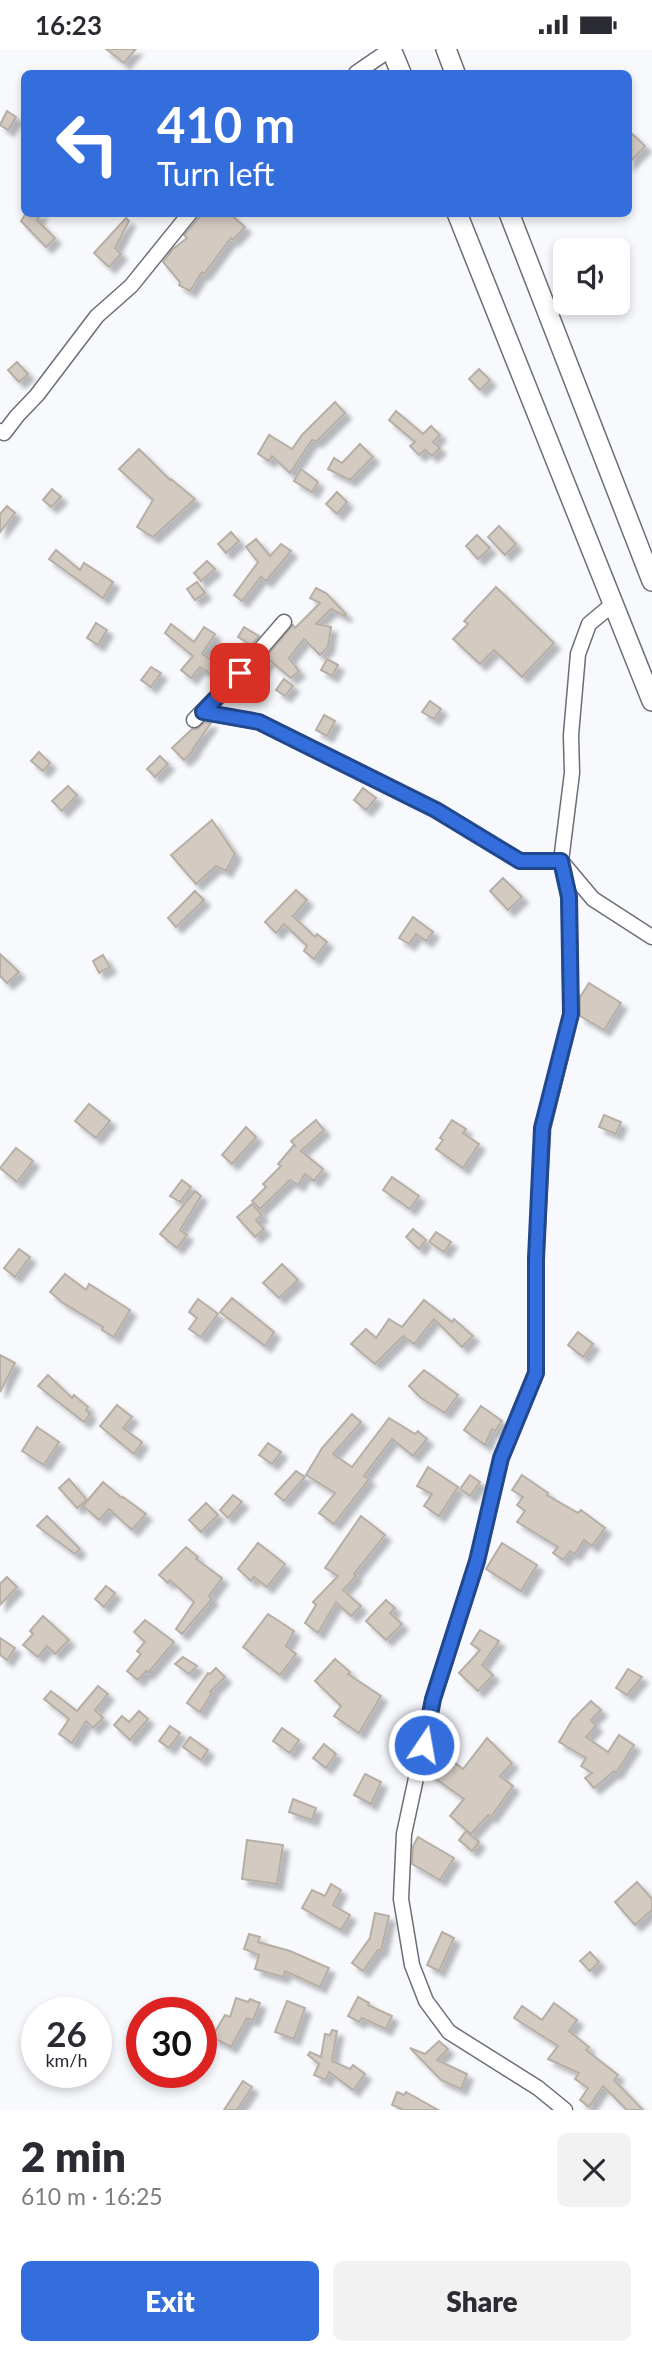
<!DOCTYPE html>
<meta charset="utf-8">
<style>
body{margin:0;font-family:Lato,sans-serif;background:#f2f2f3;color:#2b2b33;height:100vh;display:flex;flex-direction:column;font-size:26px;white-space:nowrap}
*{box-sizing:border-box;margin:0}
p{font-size:23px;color:#7c7c81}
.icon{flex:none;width:38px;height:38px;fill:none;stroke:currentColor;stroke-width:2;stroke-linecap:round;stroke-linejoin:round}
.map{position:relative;height:2061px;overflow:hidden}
.side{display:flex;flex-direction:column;background:#fff;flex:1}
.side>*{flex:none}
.top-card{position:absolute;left:21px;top:21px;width:611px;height:147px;border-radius:10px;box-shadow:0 4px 10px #0003;background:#336edc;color:#fff;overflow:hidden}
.controls{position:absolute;left:553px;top:189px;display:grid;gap:14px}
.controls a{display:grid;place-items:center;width:77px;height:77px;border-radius:10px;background:#fff;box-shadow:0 4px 10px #0003;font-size:35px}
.speed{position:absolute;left:21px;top:1948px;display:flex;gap:14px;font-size:35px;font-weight:700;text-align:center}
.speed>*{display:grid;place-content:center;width:91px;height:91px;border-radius:50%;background:#fff;box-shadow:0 4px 10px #0003;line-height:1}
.speed small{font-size:18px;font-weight:400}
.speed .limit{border:10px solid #d22;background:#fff;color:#111}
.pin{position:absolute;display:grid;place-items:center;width:60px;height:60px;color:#fff;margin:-30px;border-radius:14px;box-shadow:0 4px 10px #0006}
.me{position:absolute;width:77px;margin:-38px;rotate:12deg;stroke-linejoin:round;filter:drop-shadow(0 0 5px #0008)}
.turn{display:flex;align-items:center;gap:24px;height:147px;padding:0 21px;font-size:32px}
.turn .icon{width:91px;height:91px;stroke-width:2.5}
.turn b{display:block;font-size:49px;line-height:60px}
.round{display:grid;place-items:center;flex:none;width:74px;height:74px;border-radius:10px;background:#f2f2f3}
.head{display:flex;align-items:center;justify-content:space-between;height:119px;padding:0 21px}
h1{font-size:42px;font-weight:800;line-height:52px}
.button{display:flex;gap:14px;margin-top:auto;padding:14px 21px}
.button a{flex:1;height:80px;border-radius:10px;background:#336edc;color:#fff;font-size:28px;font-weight:800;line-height:80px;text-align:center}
.button a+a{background:#f2f2f3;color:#2b2b33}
.status{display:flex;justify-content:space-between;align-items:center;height:49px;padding:0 35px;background:#fff;direction:ltr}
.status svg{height:19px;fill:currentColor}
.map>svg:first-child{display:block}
.building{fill:#d3cac2;stroke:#b7aea6;stroke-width:2;filter:url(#shadow)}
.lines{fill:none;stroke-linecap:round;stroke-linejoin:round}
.street-casing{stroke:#6b6e77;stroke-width:17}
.secondary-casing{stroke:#6b6e77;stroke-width:22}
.street{stroke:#fff;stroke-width:14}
.secondary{stroke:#fff;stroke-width:19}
.route-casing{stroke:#21488f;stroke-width:18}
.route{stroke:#336edc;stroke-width:12}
</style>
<div class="status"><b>16:23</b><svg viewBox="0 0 49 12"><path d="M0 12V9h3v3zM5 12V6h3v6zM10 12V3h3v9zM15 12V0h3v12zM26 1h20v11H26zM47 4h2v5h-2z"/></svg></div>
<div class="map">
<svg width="652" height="2061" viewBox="0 0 652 2061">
<defs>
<filter id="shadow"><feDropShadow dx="6" dy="6" stdDeviation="2" flood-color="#0004"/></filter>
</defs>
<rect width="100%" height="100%" fill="#f7f9fd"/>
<g class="building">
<path d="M106 0H136L124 14Z"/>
<path d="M7 62 16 68 8 81 0 76Z"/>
<path d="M628 81 645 97 628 115Z"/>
<path d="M26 164H41L37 171 55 189 46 198 21 172Z"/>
<path d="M203 164H229L245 178 233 191 231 189 204 225 202 223 190 242 179 236 180 233 163 213 173 200 187 189 184 186Z"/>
<path d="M126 169 129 172 115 199 121 205 109 218 94 204Z"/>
<path d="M17 313 28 325 19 333 8 321Z"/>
<path d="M479 320 490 331 480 341 469 330Z"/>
<path d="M335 353 345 364 317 392 312 391 290 424 272 407 269 412 258 405 269 386 292 400 302 386Z"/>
<path d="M396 362 423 385 431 377 440 386 433 393 440 399 432 407 425 401 419 406 410 397 415 393 389 371Z"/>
<path d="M360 395 373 408 350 431 328 420 334 409 342 414Z"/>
<path d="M139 400 170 431 171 430 195 450 153 488 137 478 153 451 119 420Z"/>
<path d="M301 420 318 433 312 443 294 432Z"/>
<path d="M52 440 61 448 51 458 43 451Z"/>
<path d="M337 443 347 453 337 465 326 455Z"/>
<path d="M7 457 15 464 0 483V465Z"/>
<path d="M499 477 516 495 505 506 488 488Z"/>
<path d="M231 483 239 492 226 504 218 495Z"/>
<path d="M477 486 490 499 478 510 466 497Z"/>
<path d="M256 490 270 507 281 495 291 502 266 532 261 528 242 552 234 546 258 513 246 498Z"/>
<path d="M56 501 80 521 84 514 113 533 103 549 49 510Z"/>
<path d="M207 512 215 520 201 532 194 524Z"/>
<path d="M197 533 205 544 195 551 187 540Z"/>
<path d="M496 538 554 594 522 628 494 601 480 615 453 590 468 575 464 572Z"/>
<path d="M316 539 326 544 346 565 345 567 331 560 316 575 331 578 328 598 320 606 304 590 289 609 299 622 291 629 268 610 250 637 244 633 293 576 295 579 320 554 310 549Z"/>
<path d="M96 574 107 581 98 596 87 589Z"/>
<path d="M171 575 194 593 204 578 215 585 202 605 221 617 214 627 200 618 191 629 181 621 193 607 165 584Z"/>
<path d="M244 578 259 587 251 596 238 588Z"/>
<path d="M327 610 338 616 332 627 321 621Z"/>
<path d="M151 618 161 624 151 638 141 631Z"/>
<path d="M284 630 293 637 285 647 276 641Z"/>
<path d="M430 652 441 660 434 670 422 663Z"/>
<path d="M324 666 335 672 327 687 316 681Z"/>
<path d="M205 673 211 674 193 700 194 701 184 711 172 699 192 680H197Z"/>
<path d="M39 703 50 714 43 722 31 712Z"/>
<path d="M160 707 168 715 155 728 147 720Z"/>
<path d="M68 737 77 746 62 762 52 752Z"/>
<path d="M363 739 376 749 366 761 354 751Z"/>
<path d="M212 771 235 805 226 822 216 817 196 835 171 806Z"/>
<path d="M503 829 522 848 508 861 490 842Z"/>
<path d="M296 841 307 851 293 867 315 888 317 885 327 893 314 910 304 902 307 897 284 875 276 884 265 873Z"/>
<path d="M195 842 204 851 176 878 168 869Z"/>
<path d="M413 868 433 883 426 892 416 885 409 895 399 889Z"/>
<path d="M0 905 19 923 7 934 0 927Z"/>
<path d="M103 906 110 918 99 924 93 912Z"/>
<path d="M589 934 621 954 604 981 580 967V948Z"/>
<path d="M89 1055 110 1072 96 1089 75 1072Z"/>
<path d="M604 1066 621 1073 616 1085 599 1078Z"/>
<path d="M316 1071 324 1081 301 1102 323 1120 314 1132 305 1125 298 1136 290 1131 260 1160 252 1152 266 1138 263 1135 281 1117 278 1115 294 1096 296 1098 291 1092Z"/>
<path d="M452 1071 466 1080 463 1084 479 1095 463 1119 436 1100 443 1091 440 1089Z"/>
<path d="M246 1078 256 1088 232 1115 222 1106Z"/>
<path d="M16 1099 33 1112 17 1133 0 1119Z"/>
<path d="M392 1128 419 1147 410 1160 383 1141Z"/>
<path d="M182 1131 191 1138 180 1153 170 1147Z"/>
<path d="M195 1142 201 1147 180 1181 187 1186 177 1199 160 1185Z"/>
<path d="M252 1155 262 1166 256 1171 264 1180 255 1188 237 1168Z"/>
<path d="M413 1180 426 1191 419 1200 406 1188Z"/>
<path d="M436 1183 451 1193 444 1203 429 1193Z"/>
<path d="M19 1200 30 1208 15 1228 4 1219Z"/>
<path d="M282 1215 298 1231 279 1249 263 1234Z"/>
<path d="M65 1225 86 1241 89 1235 130 1261 114 1288 102 1281 103 1278 63 1254 50 1243Z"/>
<path d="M232 1249 274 1283 265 1297 220 1263Z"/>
<path d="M198 1250 218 1265 201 1288 189 1280 197 1269 189 1263Z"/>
<path d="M424 1251 452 1273 454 1270 473 1287 462 1298 434 1270 414 1295 403 1287 375 1315 351 1295 366 1280 376 1289 389 1270 402 1278Z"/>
<path d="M578 1283 593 1295 583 1308 568 1296Z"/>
<path d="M0 1306 15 1314 0 1343Z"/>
<path d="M424 1321 458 1346 445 1364 421 1349 409 1337Z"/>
<path d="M48 1326 72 1349 74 1346 88 1358 86 1361 90 1365 84 1373 38 1337Z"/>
<path d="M117 1356 132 1368 123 1379 142 1393 134 1405 100 1377Z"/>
<path d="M481 1357 502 1372 495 1382 492 1380 485 1396 464 1381Z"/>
<path d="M352 1365 361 1373 333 1405 352 1418 389 1369 415 1385 418 1382 427 1390 413 1407 392 1390 364 1427 369 1430 334 1475 319 1464 335 1444 306 1426 322 1399Z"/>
<path d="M37 1378 59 1393 44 1416 22 1402Z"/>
<path d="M268 1394 281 1403 272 1415 259 1406Z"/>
<path d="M428 1418 458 1438 439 1467 424 1457 432 1445 417 1437Z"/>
<path d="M296 1422 305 1428 284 1452 275 1445Z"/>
<path d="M470 1426 480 1433 470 1447 460 1440Z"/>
<path d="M522 1426 548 1444 547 1446 578 1464 581 1461 605 1479 592 1497 584 1491 575 1505 570 1502 563 1511 553 1504 558 1498 517 1473 525 1462 517 1456 523 1448 512 1441Z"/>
<path d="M69 1430 87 1451 77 1459 59 1439Z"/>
<path d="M103 1433 122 1449 123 1448 146 1465 132 1481 109 1460 99 1471 83 1457Z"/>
<path d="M233 1446 242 1453 228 1469 220 1461Z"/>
<path d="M206 1454 218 1466 201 1483 189 1471Z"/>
<path d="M47 1467 80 1500 75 1505 37 1477Z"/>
<path d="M361 1467 385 1486 354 1525 356 1527 343 1541 361 1557 351 1567 336 1553 318 1584 305 1574 316 1556 313 1553 338 1527 325 1519Z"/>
<path d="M258 1494 285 1515 267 1538 254 1528 251 1532 238 1520Z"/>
<path d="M502 1494 537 1516 521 1542 486 1520Z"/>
<path d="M186 1498 198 1508 196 1510 222 1529 209 1547 212 1550 182 1585 176 1580 194 1553 170 1531 168 1534 159 1526Z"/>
<path d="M7 1528 17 1538 0 1556V1535Z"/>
<path d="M106 1537 115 1544 104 1558 95 1550Z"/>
<path d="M386 1551 395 1559 390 1564 402 1575 386 1591 366 1572Z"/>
<path d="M268 1565 294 1582 286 1597 296 1605 280 1626 243 1598Z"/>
<path d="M43 1567 69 1591 55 1605 47 1597 38 1608 23 1596 33 1585 30 1582Z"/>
<path d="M145 1571 174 1593 148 1624 146 1622 138 1631 127 1622 141 1605 137 1602 145 1593 134 1583Z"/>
<path d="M480 1581 499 1592 482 1616 493 1626 478 1642 459 1624 480 1601 471 1595Z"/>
<path d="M0 1589 15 1599 7 1611 0 1606Z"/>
<path d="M183 1608 197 1617 189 1625 175 1615Z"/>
<path d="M335 1610 350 1623 348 1625 381 1647 359 1684 334 1667 341 1657 315 1632Z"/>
<path d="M216 1619 225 1628 210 1643 212 1644 200 1663 187 1654 208 1624 210 1625Z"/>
<path d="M628 1620 642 1628 627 1646 616 1639Z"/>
<path d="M98 1637 108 1645 95 1661 103 1669 93 1679 86 1672 72 1694 59 1685 69 1670 44 1650 51 1642 77 1662Z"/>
<path d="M591 1652 601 1661 591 1671 596 1677 586 1688 608 1703 619 1686 634 1696 616 1724 614 1722 594 1739 585 1729 592 1724 581 1717 586 1709 559 1693 572 1671Z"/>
<path d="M139 1662 148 1670 130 1691 114 1676 122 1667 129 1673Z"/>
<path d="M170 1677 180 1684 169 1699 159 1692Z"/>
<path d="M282 1679 299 1691 290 1704 273 1692Z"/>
<path d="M190 1688 208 1701 201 1711 183 1698Z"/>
<path d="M487 1689 512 1714 500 1727 513 1737 491 1768 488 1766 471 1785 450 1767 464 1750 429 1725 443 1705 463 1720Z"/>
<path d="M324 1695 336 1705 326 1719 313 1709Z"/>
<path d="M365 1725 381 1733 371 1755 354 1746Z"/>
<path d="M293 1750 316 1759 312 1771 289 1763Z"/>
<path d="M466 1782 479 1793 472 1802 459 1791Z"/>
<path d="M418 1788 454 1809 440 1831 412 1815 413 1797Z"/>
<path d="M247 1791 283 1796 277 1835 242 1830Z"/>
<path d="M637 1833 652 1850V1861L635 1876 615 1853Z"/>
<path d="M331 1835 341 1841 333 1856 350 1866 341 1881 302 1859 312 1841 325 1847Z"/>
<path d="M375 1864 389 1867 381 1902 378 1901 363 1922 352 1914 370 1889Z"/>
<path d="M442 1883 454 1889 439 1922 427 1916Z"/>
<path d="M249 1885 260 1888 258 1893 290 1902 329 1919 320 1938 285 1922 283 1928 255 1920 259 1906 244 1900Z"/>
<path d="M590 1903 599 1913 590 1922 580 1912Z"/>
<path d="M358 1948 369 1954 368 1956 392 1967 386 1980 362 1969 359 1973 348 1967Z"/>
<path d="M236 1949 248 1953 250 1950 260 1954 253 1971 247 1969 231 1998 212 1988 225 1966 230 1968Z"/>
<path d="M287 1952 305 1959 294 1990 275 1983Z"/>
<path d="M554 1954 577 1971 569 1982 589 1998 586 2001 618 2026 614 2031 643 2061H627L603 2037 589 2058 580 2051 588 2039 575 2030 579 2024 548 2010 558 1997 514 1969 522 1957 542 1971Z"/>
<path d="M332 1981 337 1982 332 2012 350 2020 353 2016 365 2025 353 2041 329 2023 326 2031 314 2026 319 2015 308 2006 310 2003 321 2008 325 1985 330 1986Z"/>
<path d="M439 1992 448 2000 437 2011 467 2025 461 2040 441 2031 410 1999 425 2005Z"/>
<path d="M243 2032 252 2038 237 2061H224Z"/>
<path d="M397 2043 404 2046 406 2043 438 2061H404L392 2056Z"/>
</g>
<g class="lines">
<g class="street-casing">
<g id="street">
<path d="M356 24 391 0"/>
<path d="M0 382 4 384 17 367 37 346 97 267 131 237 190 164"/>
<path d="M203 663 259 673 436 761 520 812H561L593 850 652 888"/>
<path d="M194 671 240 624 284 573"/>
<path d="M565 2061 538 2039 449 1983 426 1952 412 1916 401 1850 404 1785 433 1650 477 1512 501 1409 536 1324V1210L543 1079 571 965 569 847 561 812 572 724 571 686 578 605 589 575 613 555"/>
</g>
</g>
<g class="secondary-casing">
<g id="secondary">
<path d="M391 0 401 24"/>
<path d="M446 0 455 24"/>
<path d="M457 164 652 652"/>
<path d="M509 164 652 532"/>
</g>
</g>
<use href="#street" class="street"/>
<use href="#secondary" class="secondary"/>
</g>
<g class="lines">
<g class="route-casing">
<path id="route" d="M240 624 203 663 259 673 436 761 520 812H561L569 848 571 965 542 1079 536 1210V1324L501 1409 477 1512 433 1650 424 1696"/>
</g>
<use href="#route" class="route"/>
</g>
</svg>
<div class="controls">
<a><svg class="icon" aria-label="sound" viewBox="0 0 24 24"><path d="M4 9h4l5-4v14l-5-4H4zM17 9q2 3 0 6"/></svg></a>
</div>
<div class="speed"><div>26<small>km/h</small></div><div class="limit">30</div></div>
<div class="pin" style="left:240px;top:624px;background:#d93025"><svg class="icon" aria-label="arrive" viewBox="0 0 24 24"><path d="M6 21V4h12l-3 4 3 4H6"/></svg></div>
<svg class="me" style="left:424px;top:1696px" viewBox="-20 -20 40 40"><circle r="17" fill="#336edc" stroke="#fff" stroke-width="3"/><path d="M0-11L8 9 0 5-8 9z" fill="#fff"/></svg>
<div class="top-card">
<div class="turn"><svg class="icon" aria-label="left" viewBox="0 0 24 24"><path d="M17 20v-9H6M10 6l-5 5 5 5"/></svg><div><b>410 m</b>Turn left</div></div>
</div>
</div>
<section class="side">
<div class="head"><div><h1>2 min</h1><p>610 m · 16:25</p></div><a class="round"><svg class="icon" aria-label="close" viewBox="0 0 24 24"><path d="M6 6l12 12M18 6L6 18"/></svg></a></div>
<div class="button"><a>Exit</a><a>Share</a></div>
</section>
